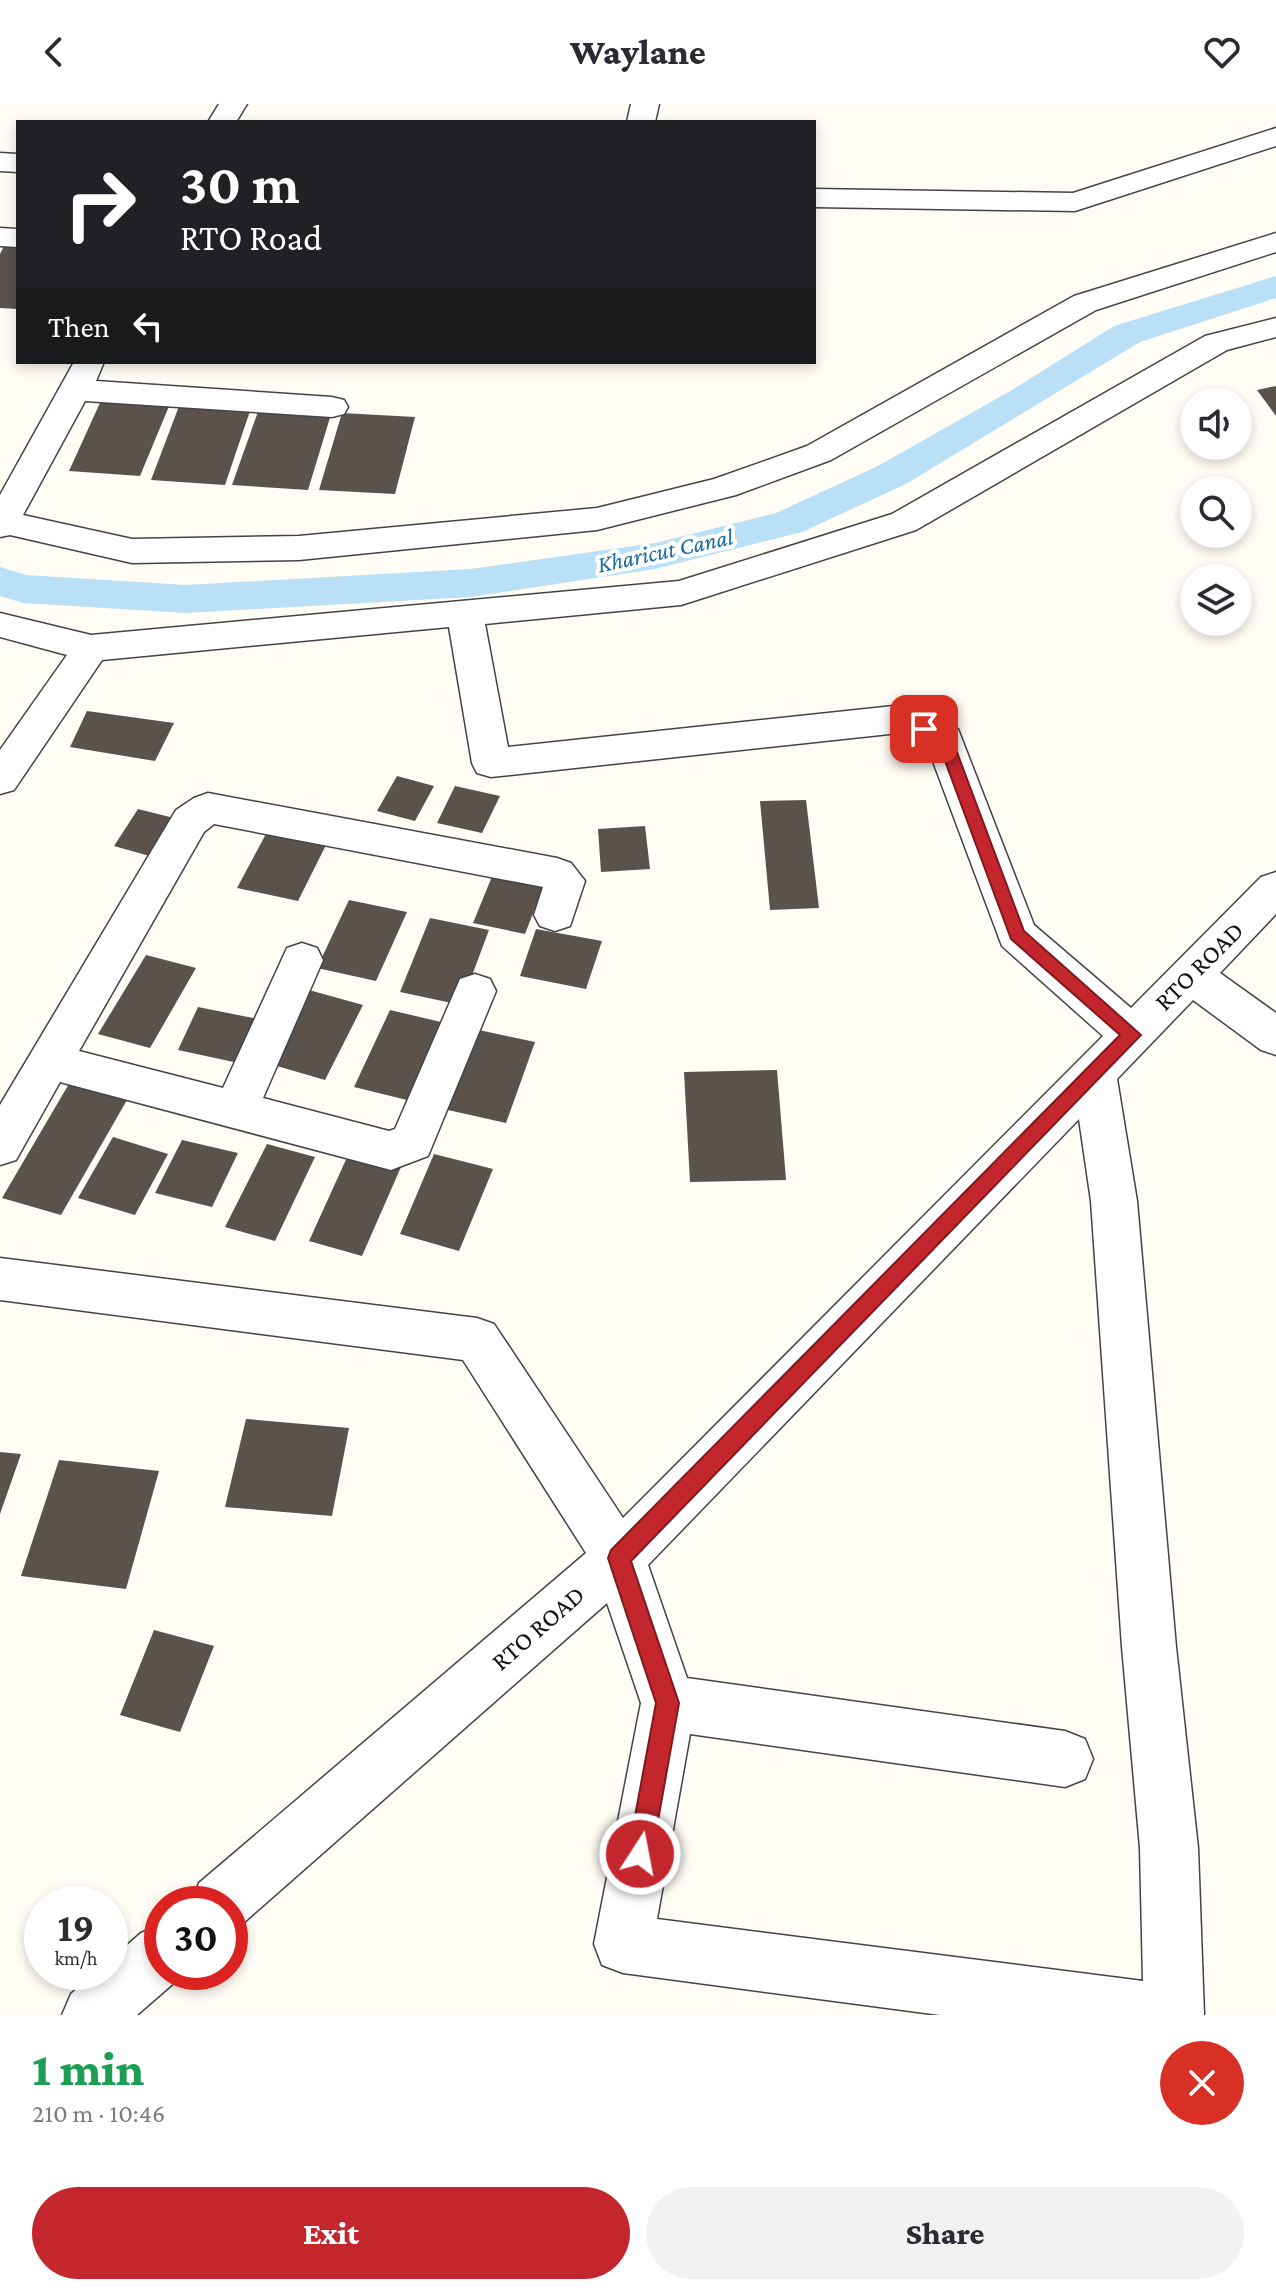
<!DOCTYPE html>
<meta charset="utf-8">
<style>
body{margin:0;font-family:"Crimson Pro",serif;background:#f2f2f3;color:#2b2b33;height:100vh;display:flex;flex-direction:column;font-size:30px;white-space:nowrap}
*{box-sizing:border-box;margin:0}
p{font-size:26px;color:#7c7c81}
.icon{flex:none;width:44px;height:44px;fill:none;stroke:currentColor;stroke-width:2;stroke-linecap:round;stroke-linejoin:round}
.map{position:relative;height:1911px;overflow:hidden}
.drawer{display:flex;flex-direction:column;background:#fff;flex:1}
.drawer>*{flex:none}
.guide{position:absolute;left:16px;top:16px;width:800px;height:244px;border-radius:0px;box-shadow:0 4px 12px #0003;background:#202124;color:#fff;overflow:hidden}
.controls{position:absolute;left:1180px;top:284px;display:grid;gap:16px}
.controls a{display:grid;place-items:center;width:72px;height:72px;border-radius:50%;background:#fff;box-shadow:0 4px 12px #0003;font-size:40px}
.speed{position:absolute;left:24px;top:1782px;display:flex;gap:16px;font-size:40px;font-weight:700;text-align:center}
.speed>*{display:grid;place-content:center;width:104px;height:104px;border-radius:50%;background:#fff;box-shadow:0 4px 12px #0003;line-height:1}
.speed small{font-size:20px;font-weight:400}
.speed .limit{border:12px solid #d22;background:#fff;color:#111}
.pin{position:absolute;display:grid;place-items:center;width:68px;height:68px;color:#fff;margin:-34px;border-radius:16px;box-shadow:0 4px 12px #0006}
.me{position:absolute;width:88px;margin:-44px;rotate:11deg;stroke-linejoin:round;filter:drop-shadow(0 0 6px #0008)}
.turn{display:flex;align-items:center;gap:28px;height:168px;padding:0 32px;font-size:36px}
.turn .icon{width:104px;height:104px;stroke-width:2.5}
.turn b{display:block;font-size:56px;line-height:68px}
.then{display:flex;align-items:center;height:76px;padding:0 32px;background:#0003;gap:16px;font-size:30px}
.round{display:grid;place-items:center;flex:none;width:84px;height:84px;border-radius:42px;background:#f2f2f3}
.head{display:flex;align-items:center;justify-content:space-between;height:136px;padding:0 32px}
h1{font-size:48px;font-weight:800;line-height:60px;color:#1e9e55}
.button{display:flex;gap:16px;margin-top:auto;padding:16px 32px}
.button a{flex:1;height:92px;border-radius:48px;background:#c4262e;color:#fff;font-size:32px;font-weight:800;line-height:92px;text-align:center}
.button a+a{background:#f2f2f3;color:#2b2b33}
header{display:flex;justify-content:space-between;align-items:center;height:104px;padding:0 32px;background:#fff;font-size:36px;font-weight:800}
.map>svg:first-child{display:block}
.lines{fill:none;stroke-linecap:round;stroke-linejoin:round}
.canal{fill:#b9e0f7;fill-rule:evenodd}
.building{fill:#5a524d}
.minor-casing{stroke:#444;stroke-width:3}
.minor{fill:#fff;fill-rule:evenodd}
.route{fill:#c4262e;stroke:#7f191e;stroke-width:2}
.labels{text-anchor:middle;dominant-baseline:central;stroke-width:8;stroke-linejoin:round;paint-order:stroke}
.far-water-label{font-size:24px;font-style:italic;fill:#1768a6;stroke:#fff}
.street-label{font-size:26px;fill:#111;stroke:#fff}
</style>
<header><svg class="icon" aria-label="back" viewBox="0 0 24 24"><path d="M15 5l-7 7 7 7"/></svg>Waylane<svg class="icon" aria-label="heart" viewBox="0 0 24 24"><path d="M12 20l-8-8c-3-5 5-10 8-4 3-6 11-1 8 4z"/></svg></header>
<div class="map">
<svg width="1276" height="1911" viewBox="0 0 1276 1911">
<rect width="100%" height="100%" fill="#fffdf5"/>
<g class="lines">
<path class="canal" d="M1276 172V194L1140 238 906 380 802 428 655 465 470 493 186 509 23 499 0 492V463L26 471 186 481 470 465 655 439 776 409 878 362 1012 286 1114 222Z"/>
</g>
<g class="building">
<path d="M5 140 18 141V205L0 204V150Z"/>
<path d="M1276 282V312L1257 286Z"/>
<path d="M104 290 172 295 140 372 69 367Z"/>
<path d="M181 297 252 301 225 381 151 376Z"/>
<path d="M260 302 332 307 308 386 232 381Z"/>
<path d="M342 309 415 313 395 390 319 386Z"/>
<path d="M87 607 174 619 155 657 70 643Z"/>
<path d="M397 672 434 682 415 717 377 707Z"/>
<path d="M455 682 500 692 482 729 437 719Z"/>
<path d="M806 696 819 804 770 806 760 697Z"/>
<path d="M138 705 178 715 153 753 114 742Z"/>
<path d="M645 722 650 765 601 768 598 725Z"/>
<path d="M267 728 326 741 298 797 237 784Z"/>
<path d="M493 770 544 781 525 830 473 819Z"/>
<path d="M349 796 407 808 376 877 317 864Z"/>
<path d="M430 814 489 826 461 901 400 888Z"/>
<path d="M536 825 602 837 586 885 520 872Z"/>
<path d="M146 851 196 864 150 944 98 930Z"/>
<path d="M309 886 363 901 325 976 270 960Z"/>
<path d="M198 903 263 916 243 960 178 946Z"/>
<path d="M390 906 441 918 407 996 354 983Z"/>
<path d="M479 926 535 938 506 1019 448 1006Z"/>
<path d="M777 966 786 1076 690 1078 684 968Z"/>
<path d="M73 973 131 989 61 1111 2 1094Z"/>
<path d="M113 1033 168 1050 135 1111 78 1094Z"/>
<path d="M182 1036 238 1049 212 1103 155 1089Z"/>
<path d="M267 1040 315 1053 275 1137 225 1123Z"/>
<path d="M349 1049 401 1063 362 1152 309 1137Z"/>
<path d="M434 1050 493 1065 459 1147 400 1130Z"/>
<path d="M246 1315 349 1324 332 1412 225 1403Z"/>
<path d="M0 1348 21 1350 0 1410Z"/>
<path d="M59 1356 159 1367 126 1485 21 1472Z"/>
<path d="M154 1526 214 1542 180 1628 120 1611Z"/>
</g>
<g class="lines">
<g class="minor-casing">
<g id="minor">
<path d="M219 0H247L236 18H208Z"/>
<path d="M631 0H659L655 18H627Z"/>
<path d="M1276 24V42L1075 107 814 103V85L1073 89Z"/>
<path d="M0 49 18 50V68L0 67Z"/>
<path d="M0 124 18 125V143L0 142Z"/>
<path d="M1276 129V148L1096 206 831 356 736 391 597 426 299 456 132 459 10 431 0 433V391L74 258H104L96 277 332 293 344 296 348 303 344 310 332 313 85 297 23 411 132 435 299 432 597 404 714 375 807 342 1074 192Z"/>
<path d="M1276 214V233L1227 246 916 426 681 501 485 520 508 643 903 601 958 625 1034 821 1131 904 1261 773 1276 768V810L1220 869 1276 909V951L1261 946 1193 896 1117 975 1137 1097 1176 1543 1198 1744 1204 1911H940L623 1869 602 1861 594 1840 641 1599 607 1499 241 1821 230 1825V1800H191L199 1779 586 1449 463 1256 0 1196V1154L477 1214 494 1220 623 1414 1103 932 1002 842 928 644 899 629 491 673 477 669 472 659 449 523 102 556 14 686 0 690V646L67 551 0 533V509L91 531 679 477 892 410 1205 232ZM1079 1015 1091 1097 1122 1543 1140 1744 1143 1877 657 1815 690 1630 1065 1683 1085 1675 1093 1655 1085 1635 1065 1627 687 1574 648 1461Z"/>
<path d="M208 689 557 754 571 759 585 777 570 822 555 827 540 822 534 811 543 783 214 720 204 728 79 947 223 984 287 844 302 839 317 844 323 856 263 994 389 1027 395 1025 460 875 475 870 490 875 496 887 428 1052 391 1066 60 978 16 1056 0 1061V1001L176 706 194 694Z"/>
<path d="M162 1820V1868H184L183 1871 137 1911H62L71 1890 96 1868H110V1856L141 1829Z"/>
</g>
</g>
<use href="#minor" class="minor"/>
</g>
<path class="route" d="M924 619 950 631 952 635 1024 827 1141 931 631 1457 679 1599 652 1750 648 1758 640 1762 631 1758 628 1750 656 1599 608 1454 611 1446 1120 931 1011 835 938 638 916 625Z"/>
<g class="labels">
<g class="far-water-label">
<text transform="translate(665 446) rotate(-12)">Kharicut Canal</text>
</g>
<g class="street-label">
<text transform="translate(1199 862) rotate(-45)">RTO ROAD</text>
<text transform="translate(538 1524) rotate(-41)">RTO ROAD</text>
</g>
</g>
</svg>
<div class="controls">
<a><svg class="icon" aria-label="sound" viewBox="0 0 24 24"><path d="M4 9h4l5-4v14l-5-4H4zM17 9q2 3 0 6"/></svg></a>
<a><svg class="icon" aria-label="search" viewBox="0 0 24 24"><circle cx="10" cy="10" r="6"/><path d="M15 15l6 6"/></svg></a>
<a><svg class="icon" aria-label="layers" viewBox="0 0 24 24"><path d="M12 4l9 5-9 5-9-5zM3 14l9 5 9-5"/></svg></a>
</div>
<div class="speed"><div>19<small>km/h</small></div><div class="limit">30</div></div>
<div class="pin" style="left:924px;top:625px;background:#d93025"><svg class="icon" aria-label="arrive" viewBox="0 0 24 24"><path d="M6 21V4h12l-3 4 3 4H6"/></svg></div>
<svg class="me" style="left:640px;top:1750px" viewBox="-20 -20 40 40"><circle r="17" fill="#c4262e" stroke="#fff" stroke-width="3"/><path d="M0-11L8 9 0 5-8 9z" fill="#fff"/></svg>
<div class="guide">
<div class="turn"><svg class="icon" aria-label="right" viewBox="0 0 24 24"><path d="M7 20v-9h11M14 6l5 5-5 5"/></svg><div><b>30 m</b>RTO Road</div></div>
<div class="then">Then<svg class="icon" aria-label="left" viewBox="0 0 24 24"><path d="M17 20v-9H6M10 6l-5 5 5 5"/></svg></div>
</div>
</div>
<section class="drawer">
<div class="head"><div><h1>1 min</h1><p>210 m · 10:46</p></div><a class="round" style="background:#d93025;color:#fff"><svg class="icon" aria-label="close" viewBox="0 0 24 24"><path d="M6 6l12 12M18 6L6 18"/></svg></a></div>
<div class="button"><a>Exit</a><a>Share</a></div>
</section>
